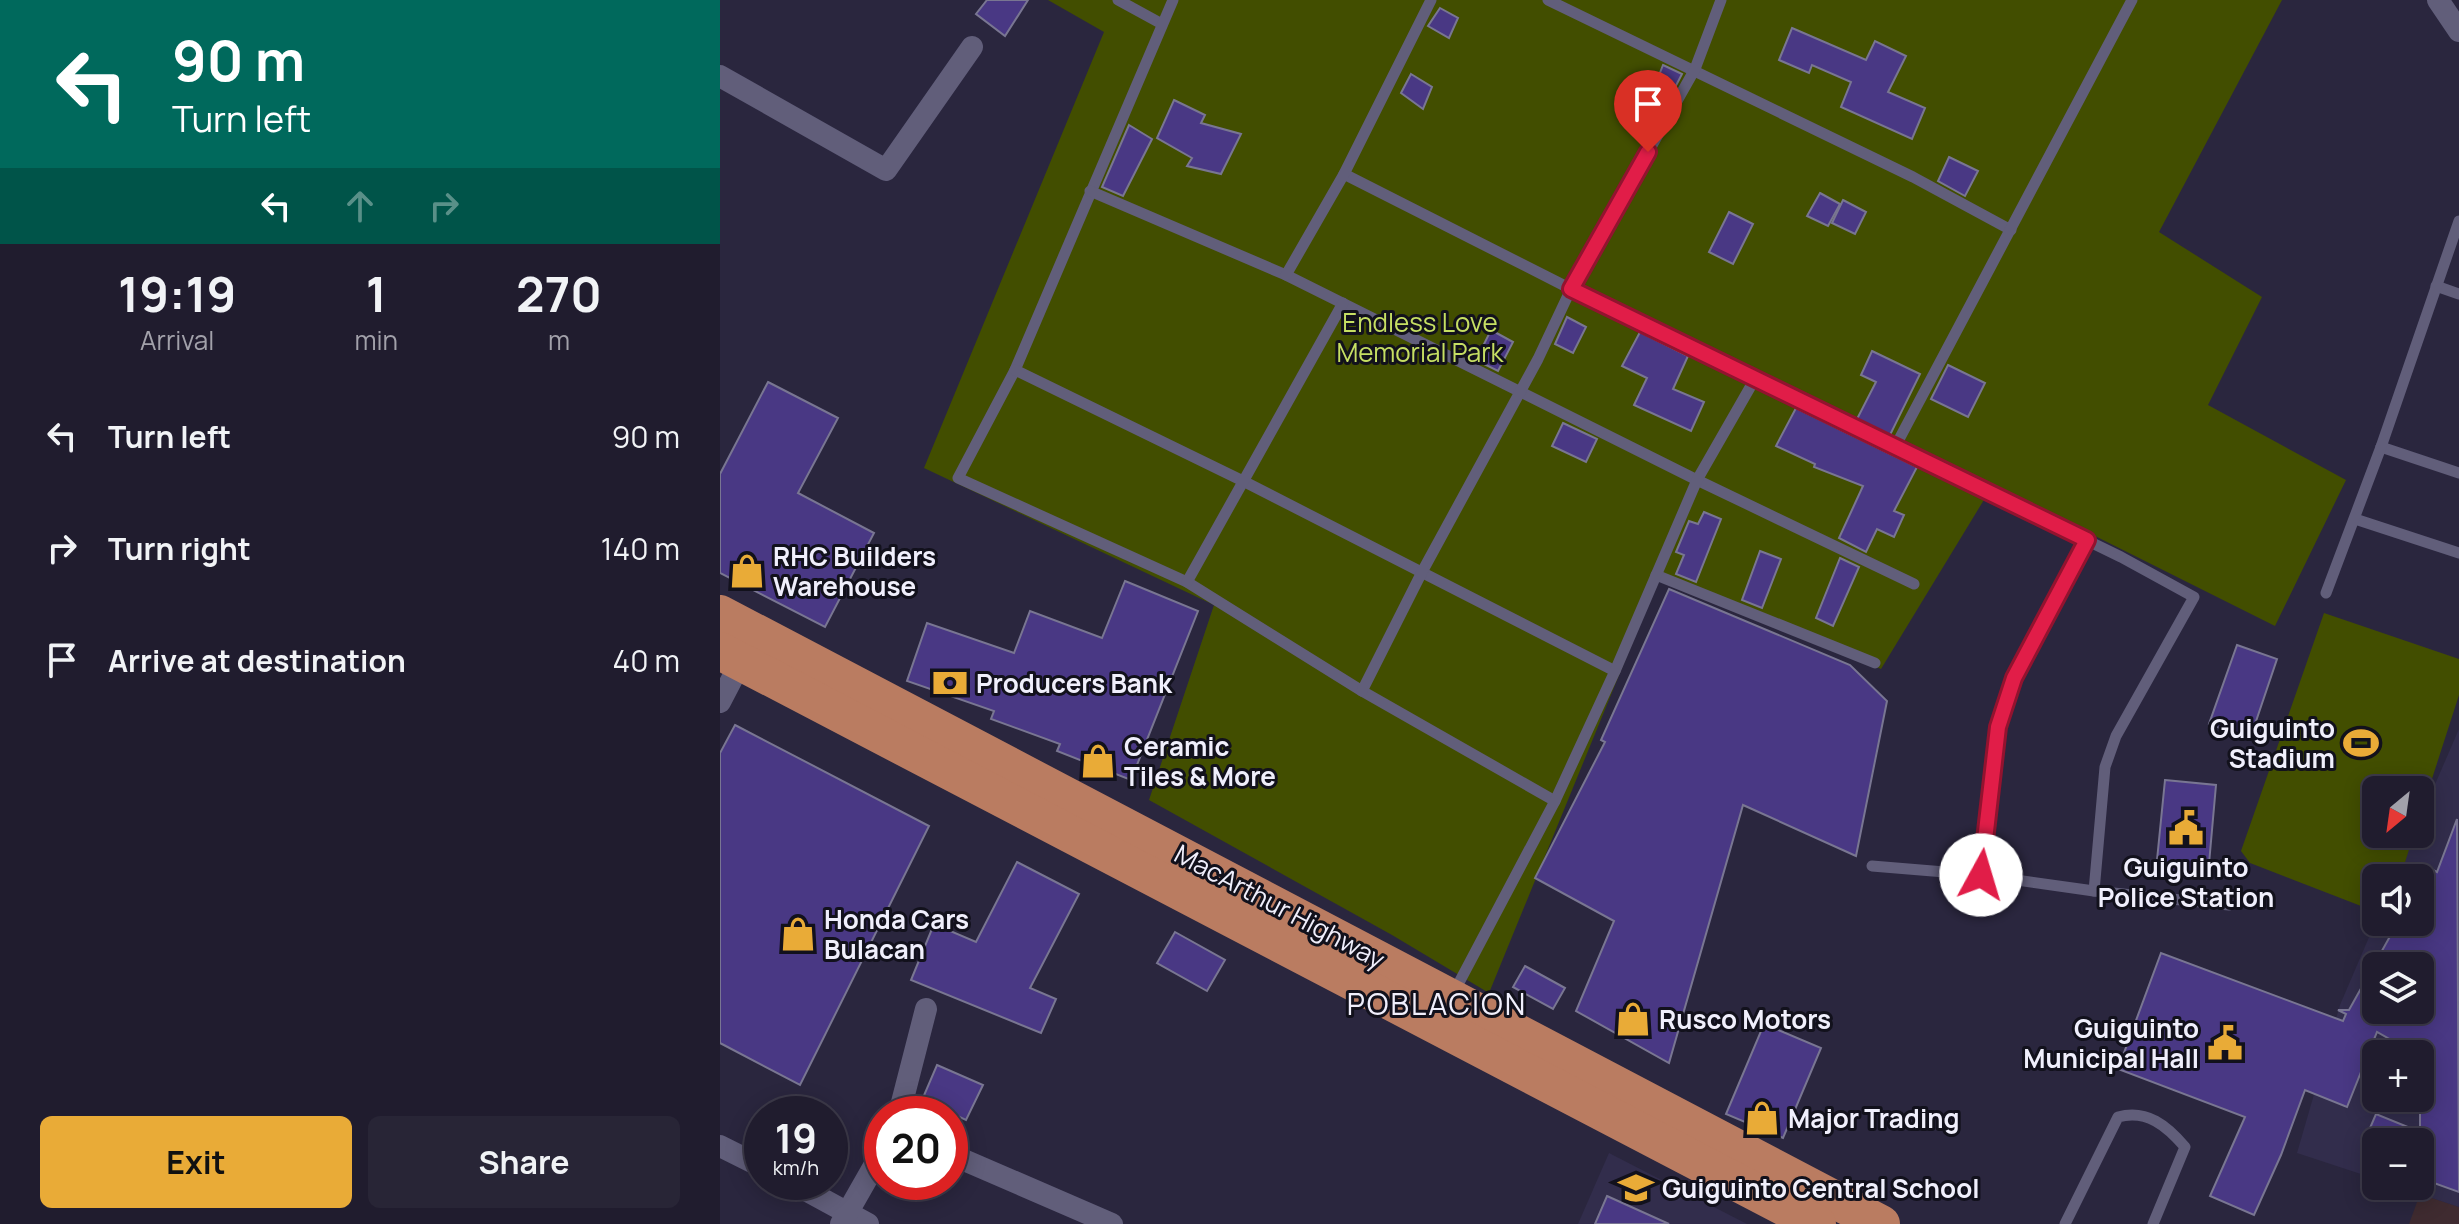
<!DOCTYPE html>
<meta charset="utf-8">
<style>
body{margin:0;font-family:Manrope,sans-serif;background:#282536;color:#f1f3f6;height:100vh;display:flex;flex-direction:column;font-size:30px;white-space:nowrap}
*{box-sizing:border-box;margin:0}
p{font-size:26px;color:#a2a1aa}
.icon{flex:none;width:44px;height:44px;fill:none;stroke:currentColor;stroke-width:2;stroke-linecap:round;stroke-linejoin:round}
.map{position:relative;flex:1;overflow:hidden}
.panel{display:flex;flex-direction:column;background:#201c2e;width:720px}
.panel>*{flex:none}
.guide{background:#00695c;color:#fff;overflow:hidden}
.needle{width:52px;rotate:209deg}
.buttons{position:absolute;left:1642px;top:776px;display:grid;gap:16px}
.buttons a{display:grid;place-items:center;width:72px;height:72px;border-radius:12px;background:#201c2e;box-shadow:0 4px 20px #0003,0 0 0 2px #3d3a4a;font-size:40px}
.speed{position:absolute;left:24px;top:1096px;display:flex;gap:16px;font-size:40px;font-weight:700;text-align:center}
.speed>*{display:grid;place-content:center;width:104px;height:104px;border-radius:50%;background:#201c2e;box-shadow:0 4px 20px #0003,0 0 0 2px #3d3a4a;line-height:1}
.speed small{font-size:20px;font-weight:400}
.speed .limit{border:12px solid #d22;background:#fff;color:#111}
.pin{position:absolute;display:grid;place-items:center;width:68px;height:68px;color:#fff;margin:-82px -34px;border-radius:50% 50% 50% 0;rotate:-45deg;box-shadow:0 0 8px #0007}
.pin .icon{rotate:45deg}
.me{position:absolute;width:88px;margin:-44px;rotate:6deg;stroke-linejoin:round;filter:drop-shadow(0 0 6px #0008)}
.turn{display:flex;align-items:center;gap:28px;height:168px;padding:0 40px;font-size:36px}
.turn .icon{width:104px;height:104px;stroke-width:2.5}
.turn b{display:block;font-size:56px;line-height:68px}
.lanes{display:flex;align-items:center;height:76px;padding:0 40px;background:#0003;justify-content:center;gap:40px;direction:ltr}
.lanes .off{opacity:.35}
.eta{display:flex;justify-content:space-evenly;align-items:center;height:136px;text-align:center}
.eta b{font-size:48px;font-weight:700;line-height:56px}
.button{display:flex;gap:16px;margin-top:auto;padding:16px 40px}
.button a{flex:1;height:92px;border-radius:12px;background:#e9ab37;color:#111;font-size:32px;font-weight:700;line-height:92px;text-align:center}
.button a+a{background:#282536;color:#f1f3f6}
ul{padding:0;list-style:none}
li{display:flex;align-items:center;gap:24px;height:112px;padding:0 40px}
li div{flex:1}
li b{display:block;font-size:30px}
li em{font-style:normal}
main{display:flex;flex:1;min-height:0}
.map>svg:first-child{display:block}
.commercial{fill:#3f2b30}
.built{fill:#322d4c;fill-rule:evenodd}
.green{fill:#424e00}
.building{fill:#493884;stroke:#797692;stroke-width:2;fill-rule:evenodd}
.lines{fill:none;stroke-linecap:round;stroke-linejoin:round}
.service{stroke:#615e7a;stroke-width:11}
.minor{stroke:#615e7a;stroke-width:22}
.trunk{stroke:#ba7c61;stroke-width:38}
.route-casing{stroke:#92132f;stroke-width:20}
.route{stroke:#e11d48;stroke-width:14}
.labels{text-anchor:middle;dominant-baseline:central;stroke-width:6;stroke-linejoin:round;paint-order:stroke}
.park-label{font-size:26px;fill:#c6df63;stroke:#12111c}
.poi-label{font-size:26px;font-weight:bold;fill:#f0effc;stroke:#12111c;text-anchor:start}
.street-label{font-size:26px;fill:#f0effc;stroke:#12111c}
.quarter-label{font-size:30px;letter-spacing:2px;fill:#f0effc;stroke:#12111c}
</style>
<main>
<section class="panel">
<div class="guide">
<div class="turn"><svg class="icon" aria-label="left" viewBox="0 0 24 24"><path d="M17 20v-9H6M10 6l-5 5 5 5"/></svg><div><b>90 m</b>Turn left</div></div>
<div class="lanes"><svg class="icon" aria-label="left" viewBox="0 0 24 24"><path d="M17 20v-9H6M10 6l-5 5 5 5"/></svg><svg class="icon off" aria-label="ahead" viewBox="0 0 24 24"><path d="M12 20V5M6 11l6-6 6 6"/></svg><svg class="icon off" aria-label="right" viewBox="0 0 24 24"><path d="M7 20v-9h11M14 6l5 5-5 5"/></svg></div>
</div>
<div class="eta">
<div><b>19:19</b><p>Arrival</p></div>
<div><b>1</b><p>min</p></div>
<div><b>270</b><p>m</p></div>
</div>
<ul>
<li><svg class="icon" aria-label="left" viewBox="0 0 24 24"><path d="M17 20v-9H6M10 6l-5 5 5 5"/></svg><div><b>Turn left</b></div><em>90 m</em></li>
<li><svg class="icon" aria-label="right" viewBox="0 0 24 24"><path d="M7 20v-9h11M14 6l5 5-5 5"/></svg><div><b>Turn right</b></div><em>140 m</em></li>
<li><svg class="icon" aria-label="arrive" viewBox="0 0 24 24"><path d="M6 21V4h12l-3 4 3 4H6"/></svg><div><b>Arrive at destination</b></div><em>40 m</em></li>
</ul>
<div class="button"><a>Exit</a><a>Share</a></div>
</section>
<div class="map">
<svg width="1739" height="1224" viewBox="0 0 1739 1224">
<rect width="100%" height="100%" fill="#2a263e"/>
<path class="commercial" d="M1700 1194 1739 1207V1224H1689Z"/>
<g class="built">
<path d="M1739 729V1207L1676 1186H1700V1142H1656V1179L1577 1153 1620 1005 1656 921 1700 922V878H1674L1693 834H1700V819ZM1656 966H1700V1010H1656ZM1656 1054H1700V1098H1656Z"/>
<path d="M889 1153 1027 1224H858Z"/>
</g>
<g class="green">
<path d="M328 0H1562L1439 232 1542 297 1488 405 1626 480 1555 626 1273 485 1161 669 940 575 769 993 672 935 429 800 494 605 204 468 384 32Z"/>
<path d="M1604 613 1739 659V695L1700 816V790H1656V834H1694L1680 878H1656L1654 911 1530 863 1521 851Z"/>
</g>
<g class="building">
<path d="M267 0H308L285 36 256 14Z"/>
<path d="M720 8 738 18 729 38 708 26Z"/>
<path d="M1072 28 1146 60 1155 41 1186 56 1168 92 1205 108 1192 139 1121 107 1131 82 1092 65 1089 73 1059 60Z"/>
<path d="M943 65 962 74 950 97 934 88Z"/>
<path d="M691 74 712 87 703 109 681 93Z"/>
<path d="M454 100 485 115 481 123 521 134 501 174 467 166 472 158 437 138Z"/>
<path d="M409 125 432 139 403 196 382 187Z"/>
<path d="M1229 157 1258 171 1245 196 1218 181Z"/>
<path d="M1100 193 1120 204 1108 226 1087 216Z"/>
<path d="M1123 200 1146 212 1135 234 1112 223Z"/>
<path d="M1009 212 1033 224 1013 264 989 252Z"/>
<path d="M847 317 866 327 853 353 835 344Z"/>
<path d="M771 330 793 342 778 371 756 360Z"/>
<path d="M920 332 968 356 953 389 984 402 971 431 914 405 927 378 902 366Z"/>
<path d="M1152 351 1200 374 1170 435 1137 419 1156 382 1141 375Z"/>
<path d="M1228 365 1265 383 1248 417 1211 399Z"/>
<path d="M48 382 118 418 78 493 154 533 105 627 0 573V474Z"/>
<path d="M1076 408 1197 467 1174 511 1184 515 1174 537 1157 529 1146 552 1119 538 1143 486 1094 467 1095 464 1056 446Z"/>
<path d="M843 423 877 439 866 462 832 446Z"/>
<path d="M984 512 1001 519 976 582 956 574 964 555 956 552 969 521 978 524Z"/>
<path d="M1040 551 1061 559 1042 608 1022 600Z"/>
<path d="M1120 558 1139 567 1113 626 1096 618Z"/>
<path d="M405 581 478 611 411 780 337 751 340 744 271 719 274 711 187 681 207 623 294 653 310 611 382 638Z"/>
<path d="M949 589 1130 665 1167 701 1136 856 1023 805 949 1063 856 1011 894 921 815 878 885 742 881 740Z"/>
<path d="M1517 645 1557 659 1530 739 1489 724Z"/>
<path d="M15 725 209 826 80 1085 0 1043V753Z"/>
<path d="M1445 780 1496 785 1488 875 1436 870Z"/>
<path d="M1737 819 1739 1192 1700 1178V1142H1644L1656 1114 1700 1132V1054H1696L1657 1032 1627 1107 1585 1090 1561 1155 1534 1215 1490 1196 1525 1117 1398 1069 1441 953 1623 1021 1626 1014 1618 1010H1629L1678 922H1700V887L1711 869 1717 872ZM1656 966H1711L1700 1010H1656Z"/>
<path d="M297 862 359 894 310 988 336 999 321 1033 191 980 214 924 256 942Z"/>
<path d="M455 932 505 960 487 991 437 963Z"/>
<path d="M805 966 845 988 833 1009 793 987Z"/>
<path d="M1044 1024 1101 1048 1063 1138 1006 1114Z"/>
<path d="M217 1065 263 1085 246 1120 202 1100Z"/>
<path d="M887 1196 949 1224H875Z"/>
</g>
<g class="lines">
<g class="service">
<path d="M398 0 442 24"/>
<path d="M453 0 295 370 238 478 467 582 642 691 835 801"/>
<path d="M828 0 1193 177 1291 230"/>
<path d="M624 174 851 289 1401 557 1474 597 1396 736 1385 767 1374 891 1261 875 1152 866"/>
<path d="M370 191 566 275 977 480 1194 584"/>
<path d="M566 275 624 174 711 0"/>
<path d="M1716 286 1739 294"/>
<path d="M295 370 525 482 895 671"/>
<path d="M1175 447 1412 0"/>
<path d="M1661 447 1739 473"/>
<path d="M1635 519 1739 553"/>
<path d="M936 575 1155 663"/>
<path d="M467 582 623 303"/>
<path d="M1606 593 1661 447 1739 221"/>
<path d="M642 691 702 572 818 359 851 289 975 69 1001 0"/>
<path d="M1261 875 1278 727 1294 678 1367 540"/>
<path d="M1374 891 1509 905"/>
<path d="M733 994 835 801 895 671 977 480 1036 377"/>
<path d="M1345 1224 1398 1117C1427 1109 1447 1126 1465 1147L1433 1224"/>
</g>
<g class="minor">
<path d="M1718 0 1739 31"/>
<path d="M0 76 166 170 252 47"/>
<path d="M0 702 26 652"/>
<path d="M179 1114 206 1009"/>
<path d="M0 1146 42 1167"/>
<path d="M230 1154 392 1224"/>
<path d="M71 1182 148 1224"/>
<path d="M121 1224 162 1152"/>
</g>
<g class="trunk">
<path d="M0 614 1161 1224"/>
<path d="M0 651 1097 1224"/>
</g>
</g>
<g class="lines">
<g class="route-casing">
<path id="route" d="M928 152 851 289 1367 540 1294 678 1278 727 1261 875"/>
</g>
<use href="#route" class="route"/>
</g>
<defs>
<g id="shop-bare" transform="scale(2.76)"><path d="M-5-2.5h2.3a2.7 3.5 0 0 1 5.4 0H5L5.5 6h-11ZM-1.5-2.5h3a1.5 2.3 0 0 0-3 0Z" fill="#e9ab37" stroke="#12111c" stroke-width="2.5" paint-order="stroke"/></g>
<g id="bank-bare" transform="scale(2.76)"><path d="M-6-4H6V4H-6ZM0-2.3a2.3 2.3 0 1 0 0 4.6a2.3 2.3 0 1 0 0-4.6Z" fill="#e9ab37" stroke="#12111c" stroke-width="2.5" paint-order="stroke"/></g>
<g id="stadium-bare" transform="scale(2.76)"><path d="M0-5a6.5 5 0 1 0 0 10a6.5 5 0 1 0 0-10ZM-3.5-1.8h7v3.6h-7Z" fill="#e9ab37" stroke="#12111c" stroke-width="2.5" paint-order="stroke"/></g>
<g id="civic-bare" transform="scale(2.76)"><path d="M-.6-6.5H3V-4.5H.6V-3L4-1V1h2V6H-6V1h2V-1L-.6-3ZM-1.2 2.5V6h2.4V2.5Z" fill="#e9ab37" stroke="#12111c" stroke-width="2.5" paint-order="stroke"/></g>
<g id="school-bare" transform="scale(2.76)"><path d="M0-5L7-2L0 1L-7-2ZM-4 1L0 2.5L4 1V4Q0 6-4 4Z" fill="#e9ab37" stroke="#12111c" stroke-width="2.5" paint-order="stroke"/></g>
</defs>
<g fill-rule="evenodd">
<use href="#shop-bare" x="27" y="571"/>
<use href="#bank-bare" x="230" y="683"/>
<use href="#stadium-bare" x="1641" y="743"/>
<use href="#shop-bare" x="378" y="761"/>
<use href="#civic-bare" x="1466" y="828"/>
<use href="#shop-bare" x="78" y="934"/>
<use href="#shop-bare" x="913" y="1019"/>
<use href="#civic-bare" x="1505" y="1043"/>
<use href="#shop-bare" x="1042" y="1118"/>
<use href="#school-bare" x="916" y="1188"/>
</g>
<g class="labels">
<g class="park-label">
<text x="700" y="322">Endless Love<tspan x="700" dy="30">Memorial Park</tspan></text>
</g>
<g class="poi-label">
<text x="53" y="556">RHC Builders<tspan x="53" dy="30">Warehouse</tspan></text>
<text x="256" y="683">Producers Bank</text>
<text x="1615" y="728" text-anchor="end">Guiguinto<tspan x="1615" dy="30">Stadium</tspan></text>
<text x="404" y="746">Ceramic<tspan x="404" dy="30">Tiles &amp; More</tspan></text>
<text x="1466" y="867" text-anchor="middle">Guiguinto<tspan x="1466" dy="30">Police Station</tspan></text>
<text x="104" y="919">Honda Cars<tspan x="104" dy="30">Bulacan</tspan></text>
<text x="939" y="1019">Rusco Motors</text>
<text x="1479" y="1028" text-anchor="end">Guiguinto<tspan x="1479" dy="30">Municipal Hall</tspan></text>
<text x="1068" y="1118">Major Trading</text>
<text x="942" y="1188">Guiguinto Central School</text>
</g>
<g class="street-label">
<text transform="translate(560 906) rotate(28)">MacArthur Highway</text>
</g>
<g class="quarter-label">
<text x="717" y="1003">POBLACION</text>
</g>
</g>
</svg>
<div class="buttons">
<a><svg class="needle" viewBox="-14 -14 28 28"><path d="M0-13l5 13h-10z" fill="#e53935"/><path d="M0 13l5-13h-10z" fill="#a2a1aa"/></svg></a>
<a><svg class="icon" aria-label="sound" viewBox="0 0 24 24"><path d="M4 9h4l5-4v14l-5-4H4zM17 9q2 3 0 6"/></svg></a>
<a><svg class="icon" aria-label="layers" viewBox="0 0 24 24"><path d="M12 4l9 5-9 5-9-5zM3 14l9 5 9-5"/></svg></a>
<a>+</a>
<a>−</a>
</div>
<div class="speed"><div>19<small>km/h</small></div><div class="limit">20</div></div>
<div class="pin" style="left:928px;top:152px;background:#d93025"><svg class="icon" aria-label="arrive" viewBox="0 0 24 24"><path d="M6 21V4h12l-3 4 3 4H6"/></svg></div>
<svg class="me" style="left:1261px;top:875px" viewBox="-20 -20 40 40"><circle r="19" fill="#fff"/><path d="M0-13L10 11 0 6-10 11z" fill="#e11d48"/></svg>
</div>
</main>
